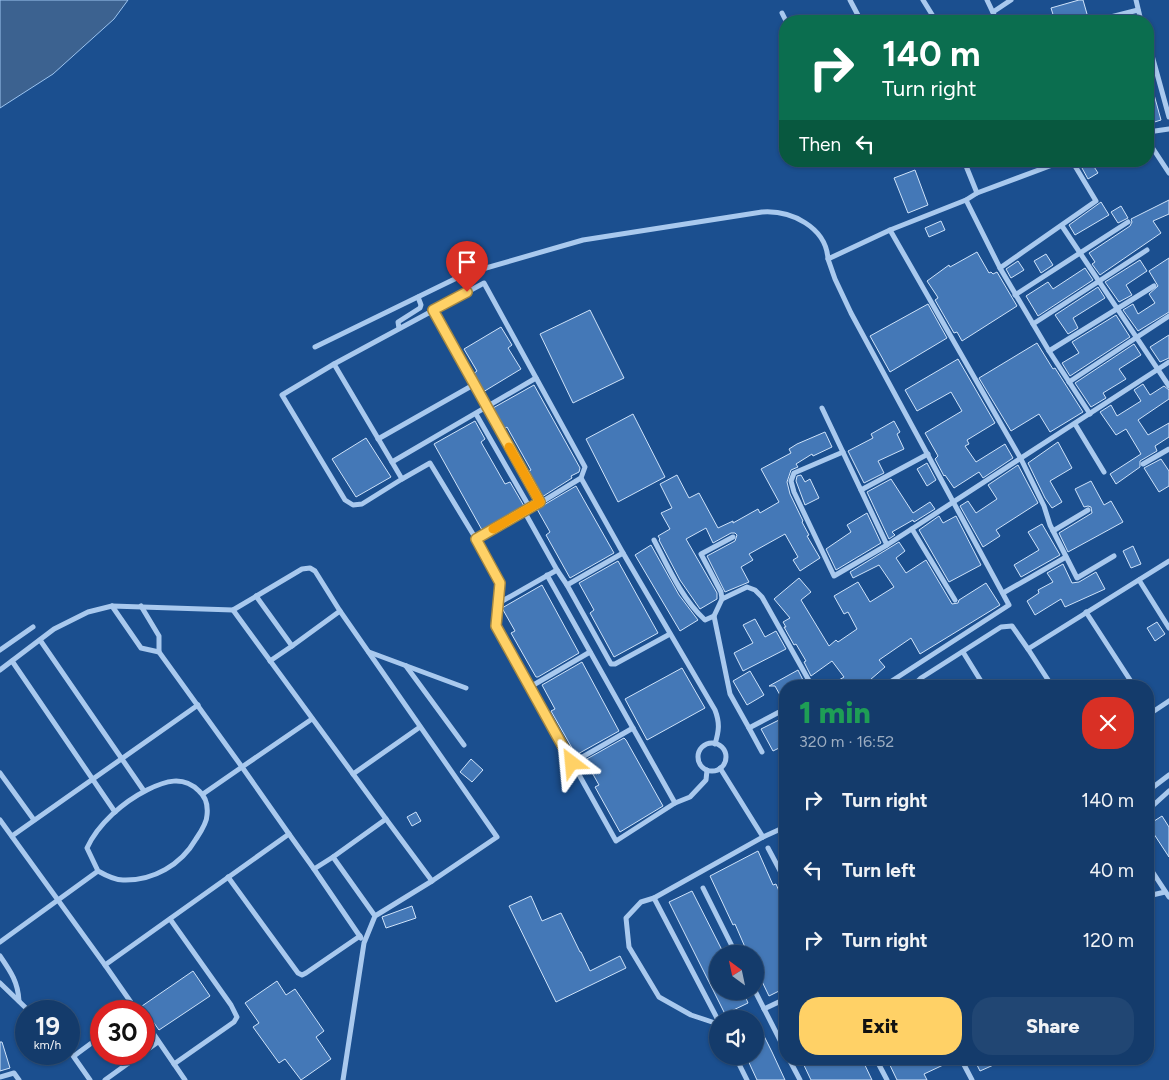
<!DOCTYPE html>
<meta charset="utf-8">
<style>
body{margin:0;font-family:Figtree,sans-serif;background:#214673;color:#f1f3f6;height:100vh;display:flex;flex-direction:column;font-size:19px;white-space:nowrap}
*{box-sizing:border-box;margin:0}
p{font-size:16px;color:#9dadc1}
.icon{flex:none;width:28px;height:28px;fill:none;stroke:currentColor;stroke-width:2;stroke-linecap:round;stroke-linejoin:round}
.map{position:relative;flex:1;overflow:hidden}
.side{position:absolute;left:779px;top:680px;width:375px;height:385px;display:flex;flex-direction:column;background:#143b6b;border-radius:20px;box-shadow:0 1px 4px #0004,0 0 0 1px #33557e}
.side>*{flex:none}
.hud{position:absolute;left:779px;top:15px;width:375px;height:152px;border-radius:20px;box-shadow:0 1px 4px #0004,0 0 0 1px #33557e;background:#0b6e4f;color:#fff;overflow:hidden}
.needle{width:32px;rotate:327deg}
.controls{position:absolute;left:709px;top:945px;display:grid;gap:10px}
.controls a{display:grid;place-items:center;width:55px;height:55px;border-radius:50%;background:#143b6b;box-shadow:0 1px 4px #0004,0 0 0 1px #33557e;font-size:25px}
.speed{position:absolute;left:15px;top:1000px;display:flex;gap:10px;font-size:25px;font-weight:700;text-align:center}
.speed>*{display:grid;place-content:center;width:65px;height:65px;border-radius:50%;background:#143b6b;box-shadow:0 1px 4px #0004,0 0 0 1px #33557e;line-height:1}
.speed small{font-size:12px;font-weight:400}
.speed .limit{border:8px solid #d22;background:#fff;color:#111}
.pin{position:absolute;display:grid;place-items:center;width:42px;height:42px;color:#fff;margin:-51px -21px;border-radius:50% 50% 50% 0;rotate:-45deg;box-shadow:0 0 5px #0007}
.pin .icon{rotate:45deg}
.me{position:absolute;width:55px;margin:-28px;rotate:331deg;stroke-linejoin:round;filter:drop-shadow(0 0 4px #0008)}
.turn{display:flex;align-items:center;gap:18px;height:105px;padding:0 20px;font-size:22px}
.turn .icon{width:65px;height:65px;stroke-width:2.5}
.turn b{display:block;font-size:35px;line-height:42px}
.then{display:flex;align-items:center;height:48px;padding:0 20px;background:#0003;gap:10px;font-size:19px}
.round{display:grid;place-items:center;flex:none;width:52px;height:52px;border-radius:20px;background:#214673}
.head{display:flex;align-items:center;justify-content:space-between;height:85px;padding:0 20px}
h1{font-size:30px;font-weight:800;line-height:38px;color:#1e9e55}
.button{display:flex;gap:10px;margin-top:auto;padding:10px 20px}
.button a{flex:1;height:58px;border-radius:20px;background:#ffd166;color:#111;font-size:20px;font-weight:800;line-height:58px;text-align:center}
.button a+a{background:#214673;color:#f1f3f6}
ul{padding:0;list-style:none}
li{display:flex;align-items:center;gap:15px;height:70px;padding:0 20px}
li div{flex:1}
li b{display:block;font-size:19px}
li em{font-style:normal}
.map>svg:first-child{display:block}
.water{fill:#3c6290;stroke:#9cc4f0}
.building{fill:#4478b7;stroke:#cfe3fa}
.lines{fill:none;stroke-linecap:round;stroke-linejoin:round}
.street{stroke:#a9c9ee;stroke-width:5}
.route-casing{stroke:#a68842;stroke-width:12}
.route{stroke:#ffd166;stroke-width:9}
.slow{stroke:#f59e0b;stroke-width:9}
</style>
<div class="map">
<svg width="1169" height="1080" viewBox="0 0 1169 1080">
<rect width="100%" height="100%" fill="#1b4f8f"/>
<path class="water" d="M0 0H128L114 19 53 74 0 108Z"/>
<g class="building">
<path d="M1079 0H1083L1089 21H1055L1051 8Z"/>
<path d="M1150 80 1161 120 1148 124V81Z"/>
<path d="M1091 162 1098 173 1088 179 1082 168Z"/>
<path d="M915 170 928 205 908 213 894 178Z"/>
<path d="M1169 200V214L1153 221 1161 233 1100 275 1092 264 1095 262 1089 253 1130 226 1132 222 1131 219Z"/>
<path d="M1101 202 1109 215 1075 235 1069 225Z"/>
<path d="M1121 206 1128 218 1118 223 1111 212Z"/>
<path d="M941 221 945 230 929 237 925 228Z"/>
<path d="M977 252 989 273 991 272 993 274 997 272 1017 306 962 341 957 332 954 333 935 300 938 298 937 296 927 281 949 265 950 267Z"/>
<path d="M1046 254 1053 265 1041 273 1034 261Z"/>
<path d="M1169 258V312L1138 331 1123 310 1133 304 1138 314 1155 303 1149 294 1158 286 1149 271Z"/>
<path d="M1140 260 1147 271 1126 285 1132 295 1119 302 1105 282Z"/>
<path d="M1018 261 1024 270 1011 278 1006 269Z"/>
<path d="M1085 268 1093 280 1038 316 1026 296 1048 282 1053 289Z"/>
<path d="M1098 287 1105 298 1073 318 1078 328 1068 334 1055 315Z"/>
<path d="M928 304 947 338 890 372 870 336Z"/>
<path d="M590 310 624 378 573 403 540 334Z"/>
<path d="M1116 315 1130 337 1070 376 1062 363 1079 353 1072 342Z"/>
<path d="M501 327 512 345 508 348 521 369 483 392 473 374 477 371 464 349Z"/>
<path d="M1169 335V358L1160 362 1150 347Z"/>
<path d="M1037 343 1053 369 1055 368 1083 412 1050 432 1039 414 1011 431 979 378Z"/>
<path d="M1134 344 1141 355 1119 369 1126 379 1103 393 1106 398 1091 407 1075 383Z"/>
<path d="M958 359 995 423 967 440 969 444 965 446 976 462 1005 444 1013 458 983 478 979 472 954 488 945 475 944 476 935 459 938 456 925 433 962 411 951 392 917 411 905 390Z"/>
<path d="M1143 384 1150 395 1164 386 1169 390V399L1138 420 1148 435 1169 423V437L1155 446 1157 451 1140 461V467L1116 484 1110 474 1141 454 1126 429 1116 435 1100 412 1111 405 1117 416 1141 401 1134 390Z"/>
<path d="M534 385 580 468 579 472 571 476 572 478 542 497 528 472 531 470 507 427 504 429 493 408Z"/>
<path d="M633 414 665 477 618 502 586 439Z"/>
<path d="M475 421 485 439 481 442 505 484 510 482 524 506 482 530 434 444Z"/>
<path d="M894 421 900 432 897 434 904 449 878 461 884 473 864 483 848 451 873 438 871 434Z"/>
<path d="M825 432 832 447 813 456 812 454 796 464 798 467 791 470 787 482 790 494 803 521 802 522 809 535 807 536 820 558 800 571 793 560 798 557 785 534 749 554 753 560 741 567 749 582 725 592 707 556 735 541 737 535 735 533H731L713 543 706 528 686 539 717 593V599L700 609 680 580 659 540 660 539 658 536 670 529 661 513 672 508 660 484 677 475 689 498 699 493 718 528 733 521V523L758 509 760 513 779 502 761 469 791 453 789 449 797 444Z"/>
<path d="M366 438 391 477 356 497 332 459Z"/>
<path d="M1058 442 1072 468 1050 481 1062 502 1052 508 1045 498 1028 463Z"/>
<path d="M1161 459 1169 471V486L1159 492 1144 468Z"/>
<path d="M927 463 936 480 927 486 917 469Z"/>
<path d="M1018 465 1038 503 996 530 1000 536 983 547 960 506 968 501 976 513 997 499 988 485Z"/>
<path d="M801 475 805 482 810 479 819 498 805 505 796 481 797 476Z"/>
<path d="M891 479 913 513 930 502 935 509 914 522 913 520 892 532 895 535 889 539 867 492Z"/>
<path d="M1091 481 1104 505 1111 501 1123 522 1068 552 1059 533 1092 513 1091 507 1088 506 1084 507 1075 489Z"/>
<path d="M576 486 614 553 570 578 546 535 550 532 537 509Z"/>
<path d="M867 513 881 543 836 570 826 549 851 532 847 525Z"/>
<path d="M939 516 943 523 956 516 981 565 949 582 919 530Z"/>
<path d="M1042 524 1060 555 1021 577 1014 565 1039 550 1028 532Z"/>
<path d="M899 542 905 551 896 558 906 573 926 560 952 604 958 603 959 600 986 583 1000 605 920 654 911 638 879 660 885 667 863 686H829L844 677 832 661 811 676 804 662 806 661 796 644 794 645 784 627H786L783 622 790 618 774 599 799 578 811 592 801 600 829 646 836 640 838 642 857 629 848 612 844 614 834 596 858 582 870 602 894 587 879 565 853 578 850 572Z"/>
<path d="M651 545 679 595 698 620 680 631 635 555Z"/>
<path d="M1133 546 1141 564 1131 568 1123 551Z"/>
<path d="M618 561 658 633 614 657 590 613 594 610 579 583Z"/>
<path d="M1063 564 1072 583 1079 582 1096 572 1105 589 1065 607 1061 599 1035 615 1027 601 1039 593 1038 590 1053 582 1047 573Z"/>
<path d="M542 585 579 653 538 677H536L511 633 515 631 502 608Z"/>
<path d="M755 619 765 637 776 631 786 649 743 671 734 653 753 643 743 625Z"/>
<path d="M1157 622 1165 634 1155 641 1147 628Z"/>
<path d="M582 662 619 731 576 755 551 711 555 709 542 685Z"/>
<path d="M682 668 705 708 647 740 625 699Z"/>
<path d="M798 670 806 686H785V704L775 686H769Z"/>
<path d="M750 671 764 695 747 705 733 681Z"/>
<path d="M785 717V745L773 751 761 729Z"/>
<path d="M624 738 626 740 663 806 620 832 595 787 599 785 585 760Z"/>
<path d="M471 759 483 770 472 782 460 772Z"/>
<path d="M416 812 421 821 412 826 407 817Z"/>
<path d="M1162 816 1169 827V857L1148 825Z"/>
<path d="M758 851 773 885 776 884 785 905V988L769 996 755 967V954H748L735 924 733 925 710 876Z"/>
<path d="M692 891 724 954H718V991H743L748 1003 725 1014 669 902Z"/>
<path d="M531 896 542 921 561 913 580 952H581L590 971 620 956 626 968 556 1002 509 906Z"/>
<path d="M412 906 416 918 386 928 382 917Z"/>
<path d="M193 971 210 996 159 1030 142 1006Z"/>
<path d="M277 981 286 995 295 989 324 1031 316 1037 331 1059 301 1080 285 1059 279 1063 253 1027 259 1023 245 1003Z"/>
<path d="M762 1032 772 1052 785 1080H757L746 1056H755V1035Z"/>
<path d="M0 1042H2L10 1068 0 1071Z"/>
<path d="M801 1059H862L872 1080H811Z"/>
<path d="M887 1059H956L924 1074 927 1080H897Z"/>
<path d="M974 1059H1007L980 1071Z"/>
</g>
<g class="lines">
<g class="street">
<path d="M850 0 861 21"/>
<path d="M923 0 936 21"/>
<path d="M987 0 997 21"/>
<path d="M1136 0 1141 21"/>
<path d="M993 12 1011 0"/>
<path d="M782 13 786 21"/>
<path d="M1095 21 1138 10"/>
<path d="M1148 41 1169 117"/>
<path d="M1148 132 1169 129"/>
<path d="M1148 141 1169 173"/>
<path d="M964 161 977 193"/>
<path d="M966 200 1000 268 1049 351 1090 414"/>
<path d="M1062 226 1169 386"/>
<path d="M890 230 1021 459 1044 506 1050 525 1077 578 1114 556"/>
<path d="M828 259 835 279 851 313 1009 605 884 686"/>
<path d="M1000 268 1096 201 1072 161"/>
<path d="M1015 295 1128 222"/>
<path d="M433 310 540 503 524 511 557 570"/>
<path d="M1033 324 1147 250"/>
<path d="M399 328 398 322 420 308 421 305 418 297"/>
<path d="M315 347 465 274 583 240 762 212C791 210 826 227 828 259L890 230 966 200 977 193 1063 161"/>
<path d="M1049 351 1154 286"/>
<path d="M334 364 402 479 430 463 476 539"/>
<path d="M1069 382 1169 316"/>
<path d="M822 408 887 545"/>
<path d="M476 414 530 508"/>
<path d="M1075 424 1104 472"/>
<path d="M378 439 475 384"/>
<path d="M843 452 794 473 791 481 794 492 834 576 887 545 1169 362"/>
<path d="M392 462 536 378"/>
<path d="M1143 464 1169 449"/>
<path d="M402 479 362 504 353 505 345 500 282 395 334 364 484 283 585 467 581 478 623 553 715 710C720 723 719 731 715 744"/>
<path d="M861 490 928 454"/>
<path d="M540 503 581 478"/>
<path d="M524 511 476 539 500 583 496 626 616 841 675 803 690 797 706 780 707 770"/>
<path d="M912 529 955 600"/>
<path d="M1053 531 1088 510"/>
<path d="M733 537 701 554 721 592 722 599 714 616 730 694 749 728 785 709"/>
<path d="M654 540C668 567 682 599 705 620L714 616"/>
<path d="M547 575 675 803"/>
<path d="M1139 580 1169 628"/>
<path d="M567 585 611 664H615L670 634"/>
<path d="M1003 593 1066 557"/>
<path d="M256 596 292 646 270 661"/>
<path d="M722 599 747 587 755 590 762 597 812 686"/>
<path d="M497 604 557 570 567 585 623 553"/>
<path d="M112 606 141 648 159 652"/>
<path d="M141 606 159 636V652L242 767 203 794"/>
<path d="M233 610 386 819"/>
<path d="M1086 612 1134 686"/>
<path d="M40 640 144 791"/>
<path d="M292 646 340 611"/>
<path d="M0 650 33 627"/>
<path d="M369 652 466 688"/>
<path d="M963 652 984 686"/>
<path d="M12 661 115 812"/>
<path d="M406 666 464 745"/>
<path d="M0 670 54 629 88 612 112 606 233 610 302 569 310 568 315 571 340 611 497 837 432 881"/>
<path d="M918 686V681L921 678 1001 627 1012 626 1028 649"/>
<path d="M1052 686 1028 649 1169 561"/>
<path d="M530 687 590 652"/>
<path d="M1148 715 1169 701"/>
<path d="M749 728 762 752"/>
<circle cx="712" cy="757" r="14"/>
<path d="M572 763 633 728"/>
<path d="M720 768 763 837"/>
<path d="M0 773 34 820"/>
<path d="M353 774 420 727"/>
<path d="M1148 791 1169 775"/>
<path d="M1148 810 1169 791"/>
<path d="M0 820 105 965"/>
<path d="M289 834 314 869 333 857"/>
<path d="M12 836 198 705"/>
<path d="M768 848 785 880"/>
<path d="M1148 865 1169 897"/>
<path d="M314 869 361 938"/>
<path d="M228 877 298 973 302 975 306 973 360 936"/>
<path d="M703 888 736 954"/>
<path d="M1148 896 1165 892"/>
<path d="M654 898 763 837 785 827"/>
<path d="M170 919 231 1005 237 1017 234 1022 174 1064"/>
<path d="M0 942 98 871 87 848C98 824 123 802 147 790 165 781 183 775 199 791 206 797 208 806 207 815 207 823 200 833 196 839 181 865 153 881 123 880 114 880 105 875 98 871"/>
<path d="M0 956C11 972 18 982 19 1001"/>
<path d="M0 983 29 1011"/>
<path d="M755 991 785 1050"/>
<path d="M764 1009 785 999"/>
<path d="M137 1011 105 965 289 834 242 767 312 719"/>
<path d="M144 1020 185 1080"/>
<path d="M718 1020 654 898 641 902 626 918 629 947 659 997 691 1015 718 1024"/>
<path d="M69 1050 90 1080"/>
<path d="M144 1052 158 1042"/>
<path d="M74 1056 101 1036"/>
<path d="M735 1056 747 1080"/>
<path d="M789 1059 800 1080"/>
<path d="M876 1059 887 1080"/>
<path d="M961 1059 972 1080"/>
<path d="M0 1077 14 1073 19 1080"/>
<path d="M105 1080 141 1054"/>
<path d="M343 1080 364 943 375 916 333 857 386 819 432 881 375 916"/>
</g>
</g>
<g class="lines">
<g class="route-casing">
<path id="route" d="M467 292 433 310 540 502 476 539 500 583 496 626 572 763"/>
</g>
<use href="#route" class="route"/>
<path class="slow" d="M493 529 540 502 509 447"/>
</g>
</svg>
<div class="controls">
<a><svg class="needle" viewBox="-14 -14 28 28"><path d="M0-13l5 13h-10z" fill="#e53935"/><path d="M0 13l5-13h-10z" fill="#9dadc1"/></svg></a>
<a><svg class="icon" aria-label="sound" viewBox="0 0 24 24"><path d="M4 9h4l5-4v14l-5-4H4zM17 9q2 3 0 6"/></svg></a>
</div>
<div class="speed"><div>19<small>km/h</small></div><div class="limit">30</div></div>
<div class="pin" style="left:467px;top:292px;background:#d93025"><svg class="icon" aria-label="arrive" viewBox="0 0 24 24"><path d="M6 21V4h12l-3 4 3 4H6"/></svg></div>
<svg class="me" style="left:572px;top:763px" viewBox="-20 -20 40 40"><path d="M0-17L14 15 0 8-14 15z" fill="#ffd166" stroke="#fff" stroke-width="4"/></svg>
<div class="hud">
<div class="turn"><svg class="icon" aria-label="right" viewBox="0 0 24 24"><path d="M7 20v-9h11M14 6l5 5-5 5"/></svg><div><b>140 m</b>Turn right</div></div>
<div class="then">Then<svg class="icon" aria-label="left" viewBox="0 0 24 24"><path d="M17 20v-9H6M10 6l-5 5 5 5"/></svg></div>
</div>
<section class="side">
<div class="head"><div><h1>1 min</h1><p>320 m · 16:52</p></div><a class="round" style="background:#d93025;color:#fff"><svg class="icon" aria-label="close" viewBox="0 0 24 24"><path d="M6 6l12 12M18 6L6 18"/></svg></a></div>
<ul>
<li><svg class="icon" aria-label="right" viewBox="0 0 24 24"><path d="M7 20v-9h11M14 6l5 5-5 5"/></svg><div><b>Turn right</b></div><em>140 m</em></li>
<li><svg class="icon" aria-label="left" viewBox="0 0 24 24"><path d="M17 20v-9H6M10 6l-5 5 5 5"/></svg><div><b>Turn left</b></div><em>40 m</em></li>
<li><svg class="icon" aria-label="right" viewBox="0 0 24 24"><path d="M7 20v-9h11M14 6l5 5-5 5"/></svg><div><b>Turn right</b></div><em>120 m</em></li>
</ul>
<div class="button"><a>Exit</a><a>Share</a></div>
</section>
</div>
